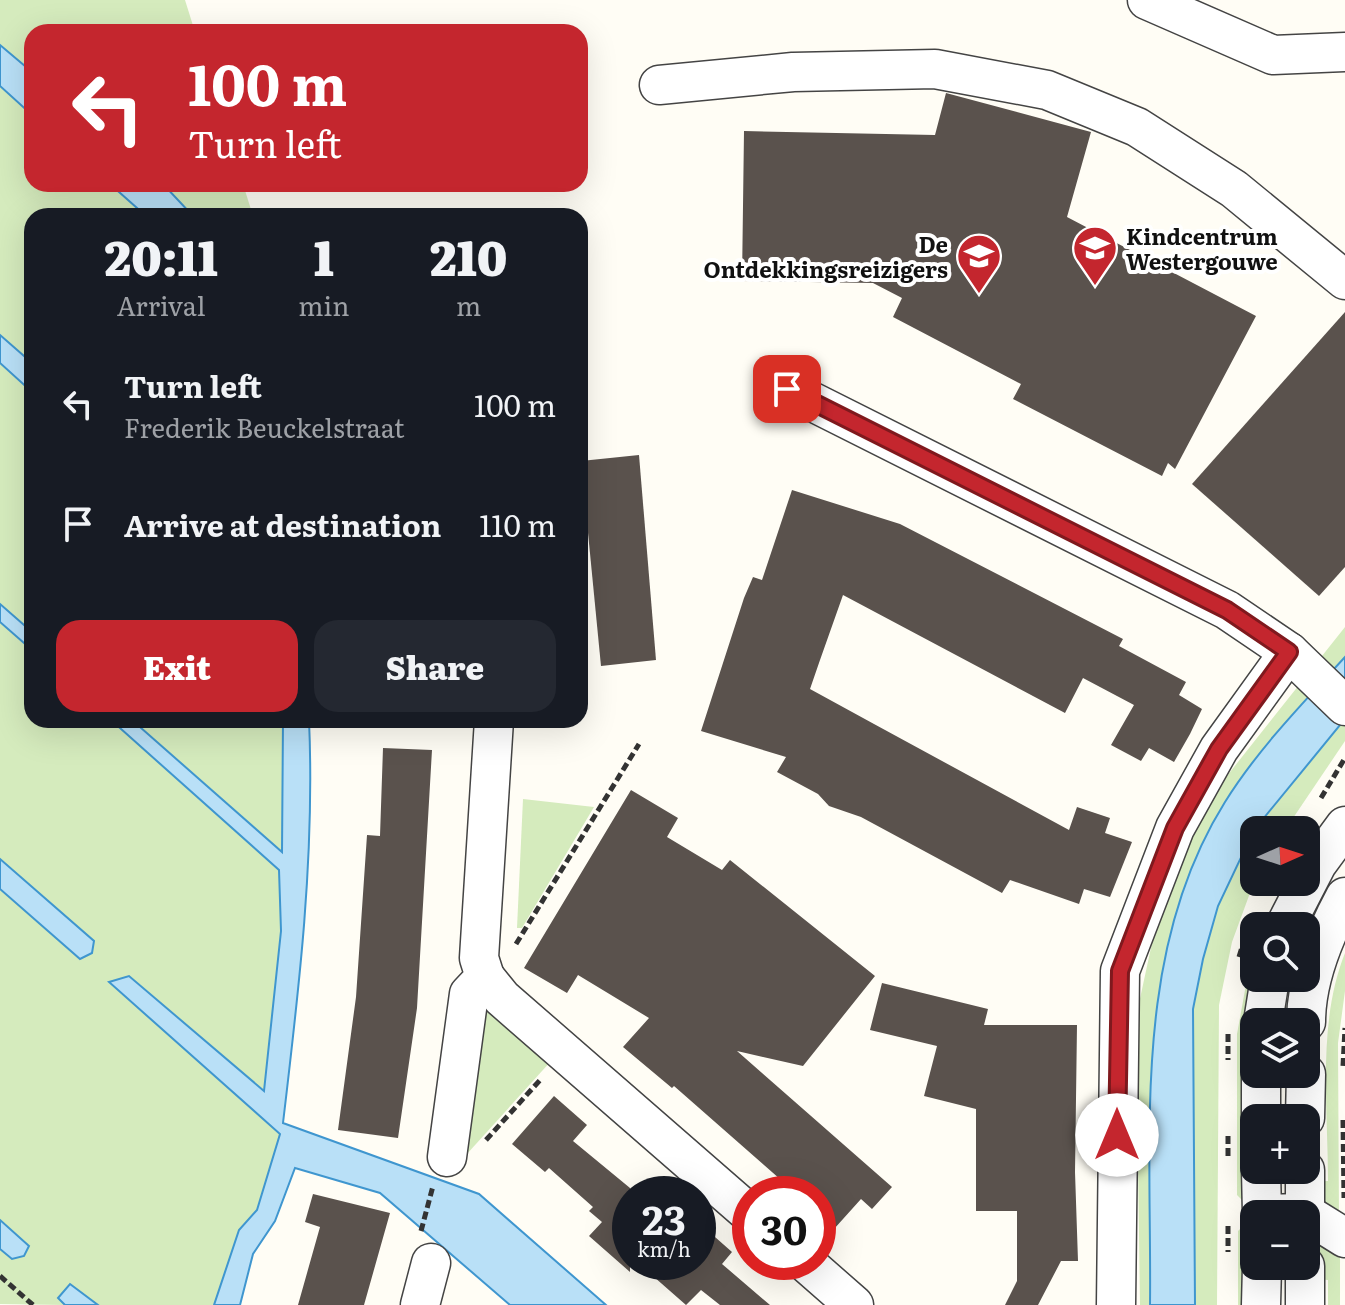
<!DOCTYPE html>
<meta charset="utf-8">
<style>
body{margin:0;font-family:Literata,serif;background:#242831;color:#f1f3f6;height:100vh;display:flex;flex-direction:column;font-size:30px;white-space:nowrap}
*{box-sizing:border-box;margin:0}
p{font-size:26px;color:#9ea1a6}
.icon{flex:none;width:44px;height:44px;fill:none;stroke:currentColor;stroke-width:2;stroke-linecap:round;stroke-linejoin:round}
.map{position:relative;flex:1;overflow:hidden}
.drawer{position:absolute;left:24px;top:208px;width:564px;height:520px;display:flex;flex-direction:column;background:#171b24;border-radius:24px;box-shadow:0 8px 32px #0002}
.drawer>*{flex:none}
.hud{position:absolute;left:24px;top:24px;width:564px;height:168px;border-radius:24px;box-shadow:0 8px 32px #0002;background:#c4262e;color:#fff;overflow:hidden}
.needle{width:52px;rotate:87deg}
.tools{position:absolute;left:1240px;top:816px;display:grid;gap:16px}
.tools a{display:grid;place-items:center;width:80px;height:80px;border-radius:16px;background:#171b24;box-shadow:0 8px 32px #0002;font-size:40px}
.speed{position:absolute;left:612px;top:1176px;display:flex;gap:16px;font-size:40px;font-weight:700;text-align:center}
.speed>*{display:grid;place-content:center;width:104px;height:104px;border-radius:50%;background:#171b24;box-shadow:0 8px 32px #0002;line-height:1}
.speed small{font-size:20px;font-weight:400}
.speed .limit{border:12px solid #d22;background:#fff;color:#111}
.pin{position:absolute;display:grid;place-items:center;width:68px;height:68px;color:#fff;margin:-34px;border-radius:16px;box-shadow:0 4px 12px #0006}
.me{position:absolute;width:88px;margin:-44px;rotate:0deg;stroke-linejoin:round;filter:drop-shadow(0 0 6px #0008)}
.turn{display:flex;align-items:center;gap:28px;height:168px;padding:0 32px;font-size:36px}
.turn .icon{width:104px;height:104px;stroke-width:2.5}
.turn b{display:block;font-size:56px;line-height:68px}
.eta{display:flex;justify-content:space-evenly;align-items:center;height:136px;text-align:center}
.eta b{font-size:48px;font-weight:800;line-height:56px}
.primary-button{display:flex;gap:16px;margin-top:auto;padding:16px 32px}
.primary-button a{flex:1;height:92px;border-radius:24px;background:#c4262e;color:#fff;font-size:32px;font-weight:800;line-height:92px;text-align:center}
.primary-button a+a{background:#242831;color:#f1f3f6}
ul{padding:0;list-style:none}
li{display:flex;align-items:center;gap:24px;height:120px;padding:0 32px}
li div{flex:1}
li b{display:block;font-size:30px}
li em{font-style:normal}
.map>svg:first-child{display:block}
.green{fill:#d5ebbd}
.water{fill:#b9e0f7;stroke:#3f96cf;stroke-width:2}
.building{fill:#5a524d}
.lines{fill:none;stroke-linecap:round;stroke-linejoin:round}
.minor-casing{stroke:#444;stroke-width:41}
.path{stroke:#333;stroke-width:5;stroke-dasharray:8 4;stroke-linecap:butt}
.minor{stroke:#fff;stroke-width:38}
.route-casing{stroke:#7f191e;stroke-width:20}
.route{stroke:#c4262e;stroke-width:14}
.labels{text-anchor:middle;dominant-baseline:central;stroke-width:8;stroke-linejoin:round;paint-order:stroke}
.poi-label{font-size:22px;font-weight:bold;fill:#111;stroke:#fff;text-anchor:start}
</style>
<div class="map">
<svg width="1345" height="1305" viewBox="0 0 1345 1305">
<rect width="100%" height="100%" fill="#fffdf5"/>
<g class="green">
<path d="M0 0H185L195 32H32V72L0 45Z"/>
<path d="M0 86 32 115V184H110L146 216H32V363L0 335Z"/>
<path d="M163 184H243L253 216H193Z"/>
<path d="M0 363 32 392V632L0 604Z"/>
<path d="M0 622 32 650V720H111L279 870 281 931 264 1091 129 976 280 1134 257 1210 239 1231 214 1305H98L70 1284 58 1298 65 1305 0 1304V1249L12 1259 29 1247 0 1220V889L80 959 94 941 0 859Z"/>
<path d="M1345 627V657C1303 703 1258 749 1225 802 1131 952 1152 1136 1150 1305H1140L1136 1017 1157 920 1174 865 1215 791Z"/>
<path d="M1345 719V741L1285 830H1255Z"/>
<path d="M132 720H283V853Z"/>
<path d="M523 799 594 807 522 928H517Z"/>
<path d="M1254 833V882L1232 942 1219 1005 1217 1305H1195L1193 1009 1203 959 1218 906Z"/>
<path d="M1254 941 1253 1204 1245 1203 1237 1195V1034Z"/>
<path d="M1345 953V991L1338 1043 1339 1219 1322 1202 1314 1181H1328C1328 1107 1317 1023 1345 953Z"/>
<path d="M482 1005 552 1060 466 1155Z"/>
<path d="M1245 1224H1253V1305H1238V1231Z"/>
<path d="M1323 1243 1340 1245V1305H1328V1280L1314 1279V1247Z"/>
</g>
<g class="water">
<path d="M0 45 32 72V115L0 86Z"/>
<path d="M110 184H163L193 216H146Z"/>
<path d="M0 335 32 363V392L0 363Z"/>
<path d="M0 604 32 632V650L0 622Z"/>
<path d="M1345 657V719L1254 830 1218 906 1203 959 1193 1009 1195 1305H1150C1152 1136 1131 952 1225 802 1258 749 1303 703 1345 657Z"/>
<path d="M111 720H132L282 852 283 720H309C315 855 299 989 283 1123L479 1194 606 1305H510L380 1193 295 1168 275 1221 253 1254 240 1305H214L239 1230 257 1210 280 1134 109 982 129 976 264 1091 281 931 279 870Z"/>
<path d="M0 859 94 941 92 953 80 959 0 889Z"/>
<path d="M0 1220 29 1246 24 1256 12 1259 0 1249Z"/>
<path d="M70 1284 98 1305H65L58 1298Z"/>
</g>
<g class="building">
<path d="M946 93 1091 132 1067 217 1256 316 1175 469 1168 463 1162 476 1013 399 1021 384 893 317 902 298 873 283 742 281 744 131 935 135Z"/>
<path d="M1345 312V567L1319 596 1192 484Z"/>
<path d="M639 455 656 660 601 666 581 461Z"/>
<path d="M792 490 900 524 1123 639 1119 646 1186 682 1179 695 1202 709 1190 734 1174 762 1149 748 1141 761 1111 745 1134 705 1083 678 1065 713 843 595 820 660 810 689 874 724 1069 830 1077 807 1110 818 1105 833 1132 842 1110 897 1084 889 1079 904 1010 880 1002 893 861 817 829 806 818 794 777 772 786 757 701 731 744 598 753 577 762 580Z"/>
<path d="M383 748 432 750 417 1008 398 1138 338 1130 356 997 367 835 380 836Z"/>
<path d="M631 790 678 818 667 837 722 870 730 860 875 976 803 1066 737 1051 892 1187 872 1209 861 1199 834 1229 818 1216V1194H797L674 1086 672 1088 623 1047 649 1018 578 975 567 993 524 968Z"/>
<path d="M882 983 988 1009 984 1025H1077L1075 1172 1078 1261H1061L1038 1305H1005L1017 1281V1211H976V1109L924 1096 937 1046 870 1030Z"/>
<path d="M554 1096 587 1125 573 1141 630 1188V1272L589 1236 602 1222 589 1211 593 1207 549 1168 545 1172 512 1144Z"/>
<path d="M313 1194 390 1213 364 1305H298L320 1227 305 1222Z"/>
<path d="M698 1222 732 1252 722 1264 770 1305H720L701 1290 686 1305 637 1262H698Z"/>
</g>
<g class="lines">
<g class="minor-casing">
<g id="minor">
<path d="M1147 0 1273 55 1345 52"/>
<path d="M659 85 793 72 935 69 1047 90 1137 127 1234 189 1345 280"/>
<path d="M787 389 1227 610 1289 652 1345 706"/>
<path d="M1285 926 1317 864 1345 826"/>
<path d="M485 977 502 998 750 1214"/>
<path d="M1263 1022 1270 978"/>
<path d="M1306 1022C1306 979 1325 934 1345 897"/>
<path d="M1261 1074V1118"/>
<path d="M1305 1118 1306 1074"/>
<path d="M447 1157 469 994 485 977 479 958 494 720"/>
<path d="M1261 1170 1262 1214"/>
<path d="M1262 1214 1305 1213 1345 1238"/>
<path d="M1305 1214V1170"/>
<path d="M805 1262 854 1305"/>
<path d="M420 1305 431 1263"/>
<path d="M1116 1305 1120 971 1175 828 1219 749 1289 652"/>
<path d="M1261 1305 1262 1266"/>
<path d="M1305 1305V1266"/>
</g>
</g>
<g class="path">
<path d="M1321 798 1345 758"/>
<path d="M516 944 639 744"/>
<path d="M1239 957 1248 928"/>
<path d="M1228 1034V1060"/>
<path d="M1343 1066 1345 1028"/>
<path d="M1343 1120 1344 1198"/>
<path d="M486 1140 541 1079"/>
<path d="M1228 1156V1134"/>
<path d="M1228 1226V1252"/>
<path d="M421 1231 433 1186"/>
<path d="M0 1276 33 1305"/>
</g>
<use href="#minor" class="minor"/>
</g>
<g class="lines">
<g class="route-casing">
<path id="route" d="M787 389 1227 610 1289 652 1219 749 1175 828 1120 971 1117 1135"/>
</g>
<use href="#route" class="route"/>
</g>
<defs>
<g id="school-pin" transform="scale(2.3)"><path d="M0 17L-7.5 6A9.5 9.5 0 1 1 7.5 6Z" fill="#c4262e" stroke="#fff"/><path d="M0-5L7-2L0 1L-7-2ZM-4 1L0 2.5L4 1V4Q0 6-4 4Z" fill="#fff"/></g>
</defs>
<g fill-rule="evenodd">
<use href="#school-pin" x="1095" y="248"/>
<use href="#school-pin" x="979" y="256"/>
</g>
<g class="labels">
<g class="poi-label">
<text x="1126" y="235">Kindcentrum<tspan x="1126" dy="25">Westergouwe</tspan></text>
<text x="948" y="243" text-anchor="end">De<tspan x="948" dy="25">Ontdekkingsreizigers</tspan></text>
</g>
</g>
</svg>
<div class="tools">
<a><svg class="needle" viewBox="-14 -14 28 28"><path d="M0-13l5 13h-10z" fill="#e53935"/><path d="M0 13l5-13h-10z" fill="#9ea1a6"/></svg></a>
<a><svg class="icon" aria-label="search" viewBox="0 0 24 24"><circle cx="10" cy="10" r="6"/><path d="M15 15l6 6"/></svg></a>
<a><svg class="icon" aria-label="layers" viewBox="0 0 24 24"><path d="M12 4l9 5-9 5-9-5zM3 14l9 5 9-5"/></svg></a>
<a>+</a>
<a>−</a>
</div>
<div class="speed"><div>23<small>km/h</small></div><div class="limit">30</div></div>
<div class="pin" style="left:787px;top:389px;background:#d93025"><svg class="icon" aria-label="arrive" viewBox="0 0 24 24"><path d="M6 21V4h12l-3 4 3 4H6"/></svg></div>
<svg class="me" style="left:1117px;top:1135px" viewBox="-20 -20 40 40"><circle r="19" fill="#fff"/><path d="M0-13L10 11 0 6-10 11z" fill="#c4262e"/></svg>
<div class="hud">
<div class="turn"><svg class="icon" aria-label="left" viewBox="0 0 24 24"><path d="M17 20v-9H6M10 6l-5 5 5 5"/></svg><div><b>100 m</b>Turn left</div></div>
</div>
<section class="drawer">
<div class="eta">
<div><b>20:11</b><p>Arrival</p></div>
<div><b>1</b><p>min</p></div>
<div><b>210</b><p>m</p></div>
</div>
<ul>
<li><svg class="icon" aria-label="left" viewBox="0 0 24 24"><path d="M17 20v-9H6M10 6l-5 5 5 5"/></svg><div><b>Turn left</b><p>Frederik Beuckelstraat</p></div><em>100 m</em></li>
<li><svg class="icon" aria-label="arrive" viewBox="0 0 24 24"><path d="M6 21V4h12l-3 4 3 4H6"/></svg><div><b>Arrive at destination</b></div><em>110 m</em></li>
</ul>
<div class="primary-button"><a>Exit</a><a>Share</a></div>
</section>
</div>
